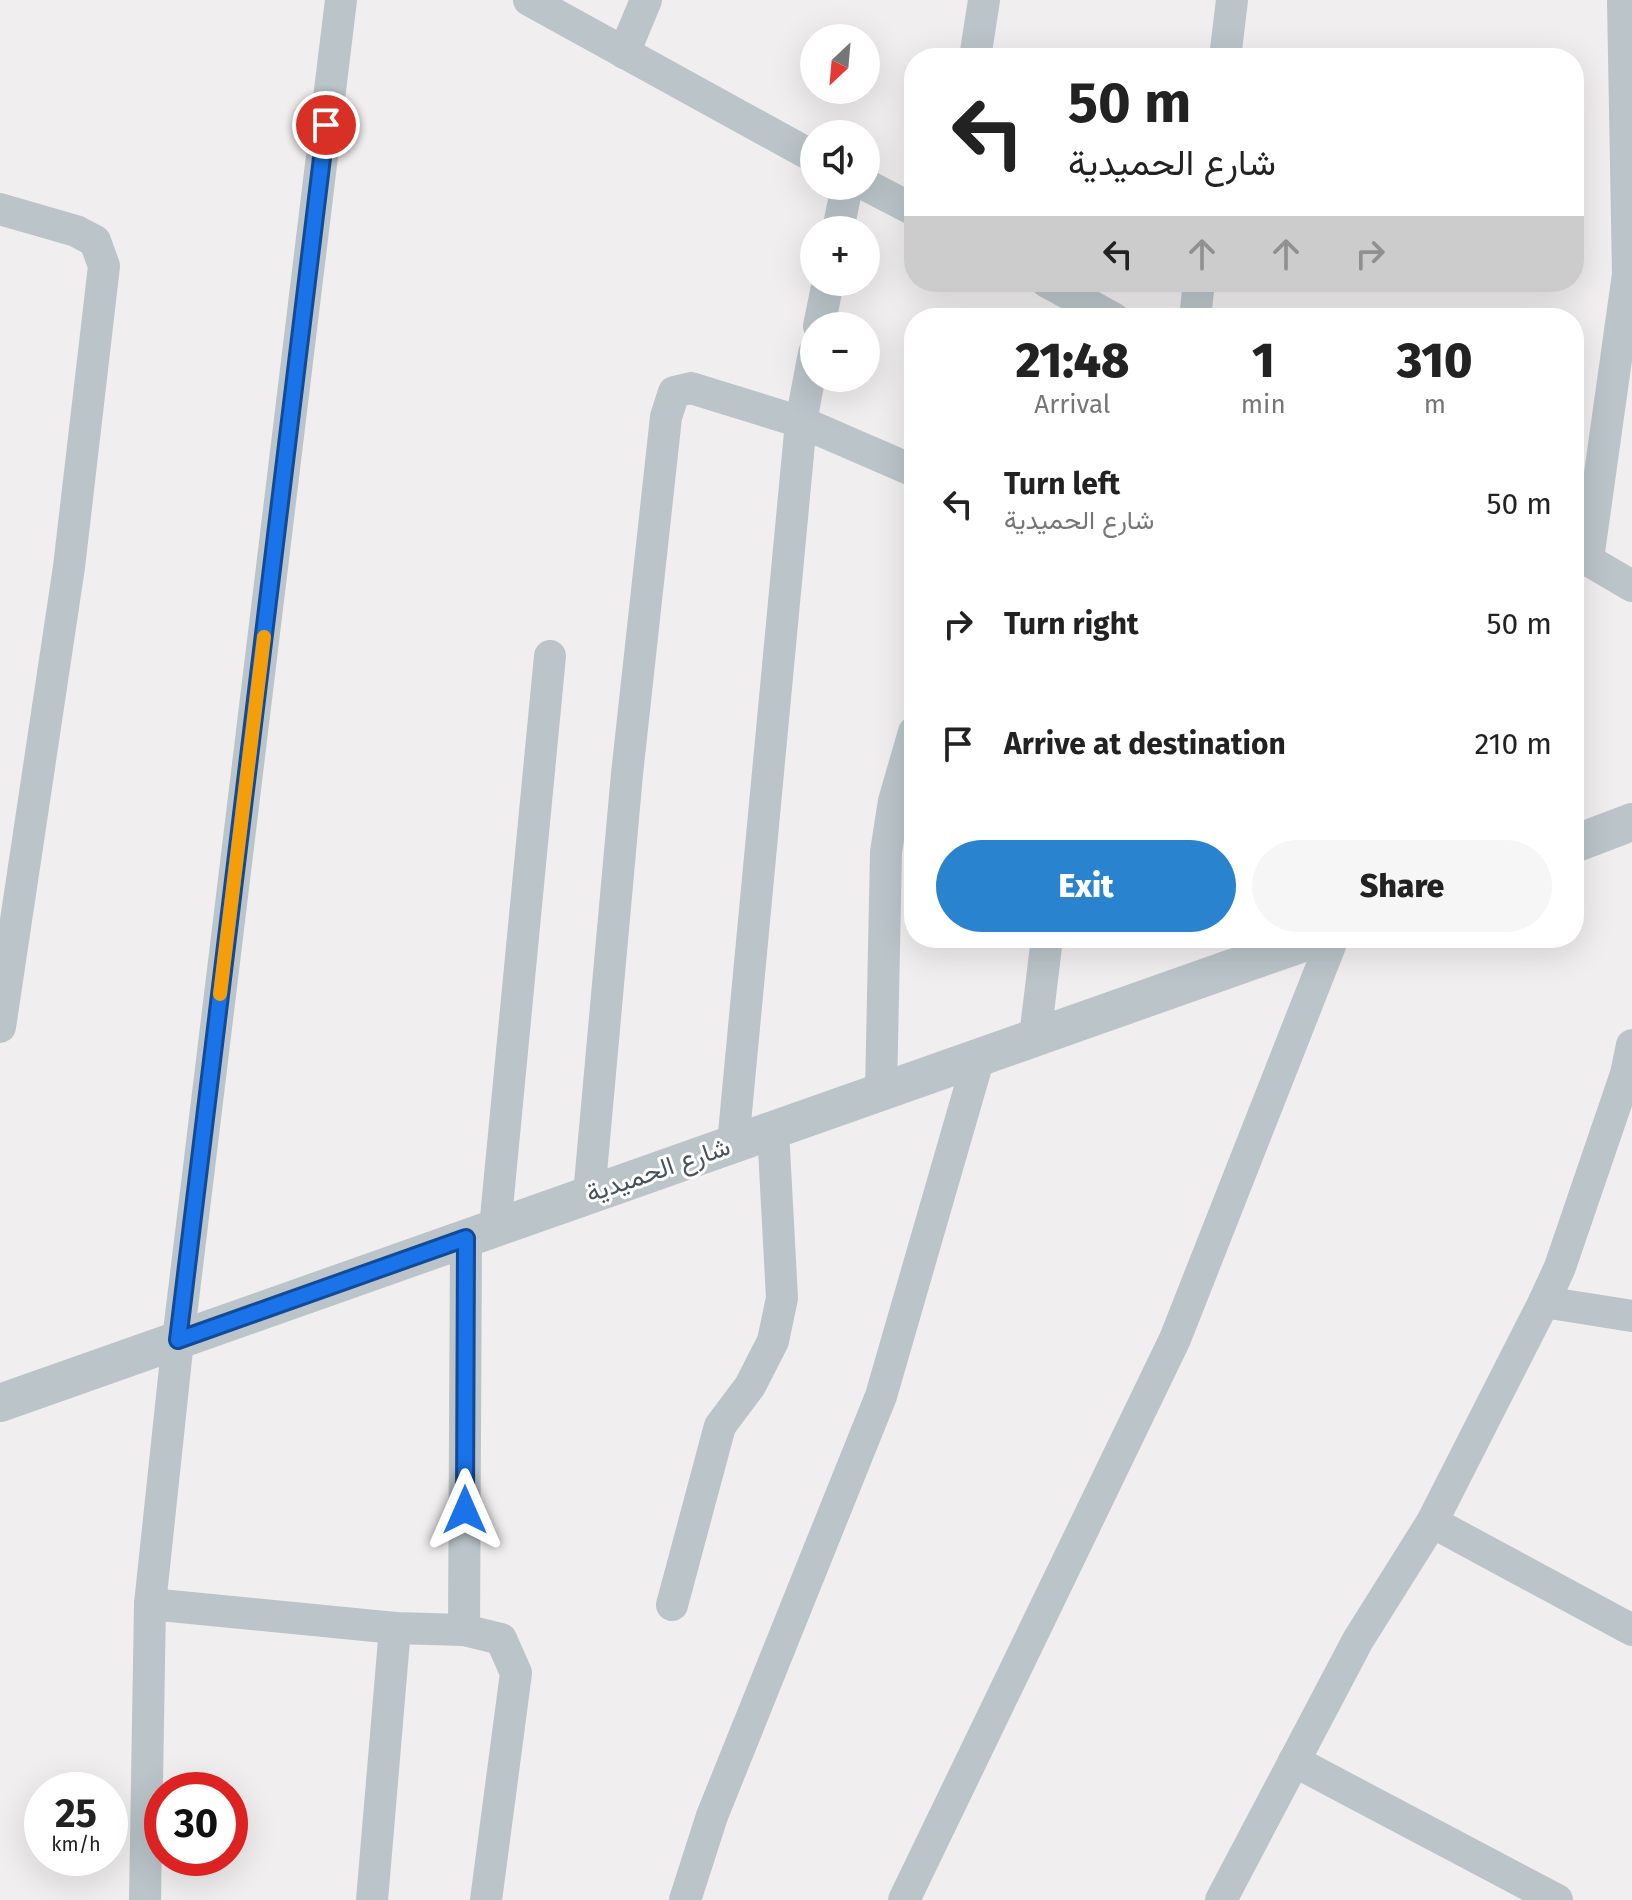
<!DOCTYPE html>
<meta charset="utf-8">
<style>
body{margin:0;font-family:"Fira Sans",Vazirmatn,sans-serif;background:#f6f6f6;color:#222;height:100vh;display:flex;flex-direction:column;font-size:30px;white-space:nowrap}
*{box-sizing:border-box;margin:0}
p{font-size:26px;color:#767676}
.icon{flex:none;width:44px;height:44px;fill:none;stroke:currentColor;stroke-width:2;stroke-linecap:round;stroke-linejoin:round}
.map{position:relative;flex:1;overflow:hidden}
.drawer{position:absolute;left:904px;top:308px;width:680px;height:640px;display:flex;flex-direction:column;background:#fff;border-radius:32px;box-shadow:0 8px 32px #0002}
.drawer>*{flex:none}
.hud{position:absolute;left:904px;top:48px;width:680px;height:244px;border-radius:32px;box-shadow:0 8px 32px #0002;background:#fff;color:#222;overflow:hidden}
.needle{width:52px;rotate:206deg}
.controls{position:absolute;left:800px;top:24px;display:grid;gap:16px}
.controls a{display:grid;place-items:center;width:80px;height:80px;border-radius:50%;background:#fff;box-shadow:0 8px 32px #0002;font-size:40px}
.speed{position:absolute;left:24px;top:1772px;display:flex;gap:16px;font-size:40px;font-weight:700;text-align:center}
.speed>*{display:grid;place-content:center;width:104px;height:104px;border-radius:50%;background:#fff;box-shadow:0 8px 32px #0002;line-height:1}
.speed small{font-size:20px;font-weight:400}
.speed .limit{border:12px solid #d22;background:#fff;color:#111}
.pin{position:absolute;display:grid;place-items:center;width:68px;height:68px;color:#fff;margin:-34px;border:4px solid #fff;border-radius:50%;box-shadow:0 2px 8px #0007}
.me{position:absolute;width:88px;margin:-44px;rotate:0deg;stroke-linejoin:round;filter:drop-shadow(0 0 6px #0008)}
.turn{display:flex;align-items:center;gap:28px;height:168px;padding:0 32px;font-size:36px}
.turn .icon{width:104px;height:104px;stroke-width:2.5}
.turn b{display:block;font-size:56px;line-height:68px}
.lanes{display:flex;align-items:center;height:76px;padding:0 32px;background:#0003;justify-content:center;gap:40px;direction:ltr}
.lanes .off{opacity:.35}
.eta{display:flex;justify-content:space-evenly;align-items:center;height:136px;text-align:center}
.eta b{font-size:48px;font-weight:800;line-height:56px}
.cta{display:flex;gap:16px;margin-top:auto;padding:16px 32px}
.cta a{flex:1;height:92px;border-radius:48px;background:#2983cf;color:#fff;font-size:32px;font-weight:800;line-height:92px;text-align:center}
.cta a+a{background:#f6f6f6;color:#222}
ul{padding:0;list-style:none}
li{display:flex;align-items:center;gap:24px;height:120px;padding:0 32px}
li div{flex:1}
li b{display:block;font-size:30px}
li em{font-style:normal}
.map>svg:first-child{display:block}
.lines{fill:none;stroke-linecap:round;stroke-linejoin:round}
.minor{stroke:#bac4c9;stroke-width:32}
.tertiary{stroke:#bac4c9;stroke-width:38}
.route-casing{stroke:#114b97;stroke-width:20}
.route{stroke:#1a73e8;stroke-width:14}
.slow{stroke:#f59e0b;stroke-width:14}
.labels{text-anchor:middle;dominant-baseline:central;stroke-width:6;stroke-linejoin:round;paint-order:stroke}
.street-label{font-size:26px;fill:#485359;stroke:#fff}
</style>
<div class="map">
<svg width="1632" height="1900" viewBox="0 0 1632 1900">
<rect width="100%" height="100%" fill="#f0eeee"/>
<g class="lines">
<g class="minor">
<path d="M529 0 814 157"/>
<path d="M624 53 646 0"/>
<path d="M975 58 984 0"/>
<path d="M1225 58 1232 0"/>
<path d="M866 185 914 210"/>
<path d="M0 209 76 231 95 241 104 266 69 567 0 1027"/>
<path d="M838 230 847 186"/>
<path d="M1047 282 1113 318"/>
<path d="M1195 318 1199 282"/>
<path d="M819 326 828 282"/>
<path d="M1574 552 1632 586"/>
<path d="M1588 559 1628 274 1623 0"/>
<path d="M1035 1037 1047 938"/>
<path d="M881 1092 886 852 894 801 914 732"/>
<path d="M733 1144 801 422 814 353"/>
<path d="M589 1195 627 774 666 417 674 392 691 388 801 422 914 471"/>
<path d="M495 1228 550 656"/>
<path d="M1544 1302 1632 1316"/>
<path d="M1432 1522 1632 1630"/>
<path d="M150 1604 395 1628 464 1630 501 1639 516 1673 486 1900"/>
<path d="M672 1605 720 1426 750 1386 773 1341 782 1298 773 1130"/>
<path d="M464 1630 466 1238"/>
<path d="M1294 1761 1557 1900"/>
<path d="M145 1900 150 1604 178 1340 341 0"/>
<path d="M372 1900 395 1628"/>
<path d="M685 1900 712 1816 881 1396 979 1057"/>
<path d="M904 1900 1175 1339 1333 938"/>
<path d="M1221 1900 1358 1640 1432 1522 1544 1302 1560 1267 1626 1074 1632 1045"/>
</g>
<g class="tertiary">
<path d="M1574 844 1632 822"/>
<path d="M0 1403 1317 938"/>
</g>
</g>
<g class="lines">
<g class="route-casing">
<path id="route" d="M326 125 178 1340 466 1238 465 1510"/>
</g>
<use href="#route" class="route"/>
<path class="slow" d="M220 994 264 637"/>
</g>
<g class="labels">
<g class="street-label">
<text transform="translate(658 1170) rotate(-19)">شارع الحميدية</text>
</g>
</g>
</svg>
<div class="controls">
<a><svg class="needle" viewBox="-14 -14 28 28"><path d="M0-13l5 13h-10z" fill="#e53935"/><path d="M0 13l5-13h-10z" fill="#767676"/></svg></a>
<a><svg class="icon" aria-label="sound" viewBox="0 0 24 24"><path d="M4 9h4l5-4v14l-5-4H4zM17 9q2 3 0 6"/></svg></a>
<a>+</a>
<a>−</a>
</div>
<div class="speed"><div>25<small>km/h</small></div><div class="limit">30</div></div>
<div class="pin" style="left:326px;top:125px;background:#d93025"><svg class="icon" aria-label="arrive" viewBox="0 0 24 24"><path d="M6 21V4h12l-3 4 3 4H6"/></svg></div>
<svg class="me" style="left:465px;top:1510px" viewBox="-20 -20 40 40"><path d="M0-17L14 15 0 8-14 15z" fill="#1a73e8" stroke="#fff" stroke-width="4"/></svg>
<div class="hud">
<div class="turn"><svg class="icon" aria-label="left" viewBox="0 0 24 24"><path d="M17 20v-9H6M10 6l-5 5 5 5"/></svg><div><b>50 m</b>شارع الحميدية</div></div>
<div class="lanes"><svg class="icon" aria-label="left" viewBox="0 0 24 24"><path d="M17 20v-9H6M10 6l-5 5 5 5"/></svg><svg class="icon off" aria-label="ahead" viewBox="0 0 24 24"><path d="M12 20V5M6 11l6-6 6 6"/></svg><svg class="icon off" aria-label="ahead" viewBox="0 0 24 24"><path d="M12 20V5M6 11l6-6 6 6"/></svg><svg class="icon off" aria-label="right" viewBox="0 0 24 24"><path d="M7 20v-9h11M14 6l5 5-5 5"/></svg></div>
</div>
<section class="drawer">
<div class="eta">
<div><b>21:48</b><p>Arrival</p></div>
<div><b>1</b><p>min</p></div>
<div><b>310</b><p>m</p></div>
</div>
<ul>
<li><svg class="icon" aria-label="left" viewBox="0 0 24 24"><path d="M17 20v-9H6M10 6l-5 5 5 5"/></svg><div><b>Turn left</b><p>شارع الحميدية</p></div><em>50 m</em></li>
<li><svg class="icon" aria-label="right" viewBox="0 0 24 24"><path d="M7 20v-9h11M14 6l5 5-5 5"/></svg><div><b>Turn right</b></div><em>50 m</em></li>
<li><svg class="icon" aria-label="arrive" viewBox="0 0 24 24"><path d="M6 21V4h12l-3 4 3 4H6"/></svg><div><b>Arrive at destination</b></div><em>210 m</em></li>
</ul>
<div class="cta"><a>Exit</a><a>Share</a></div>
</section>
</div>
